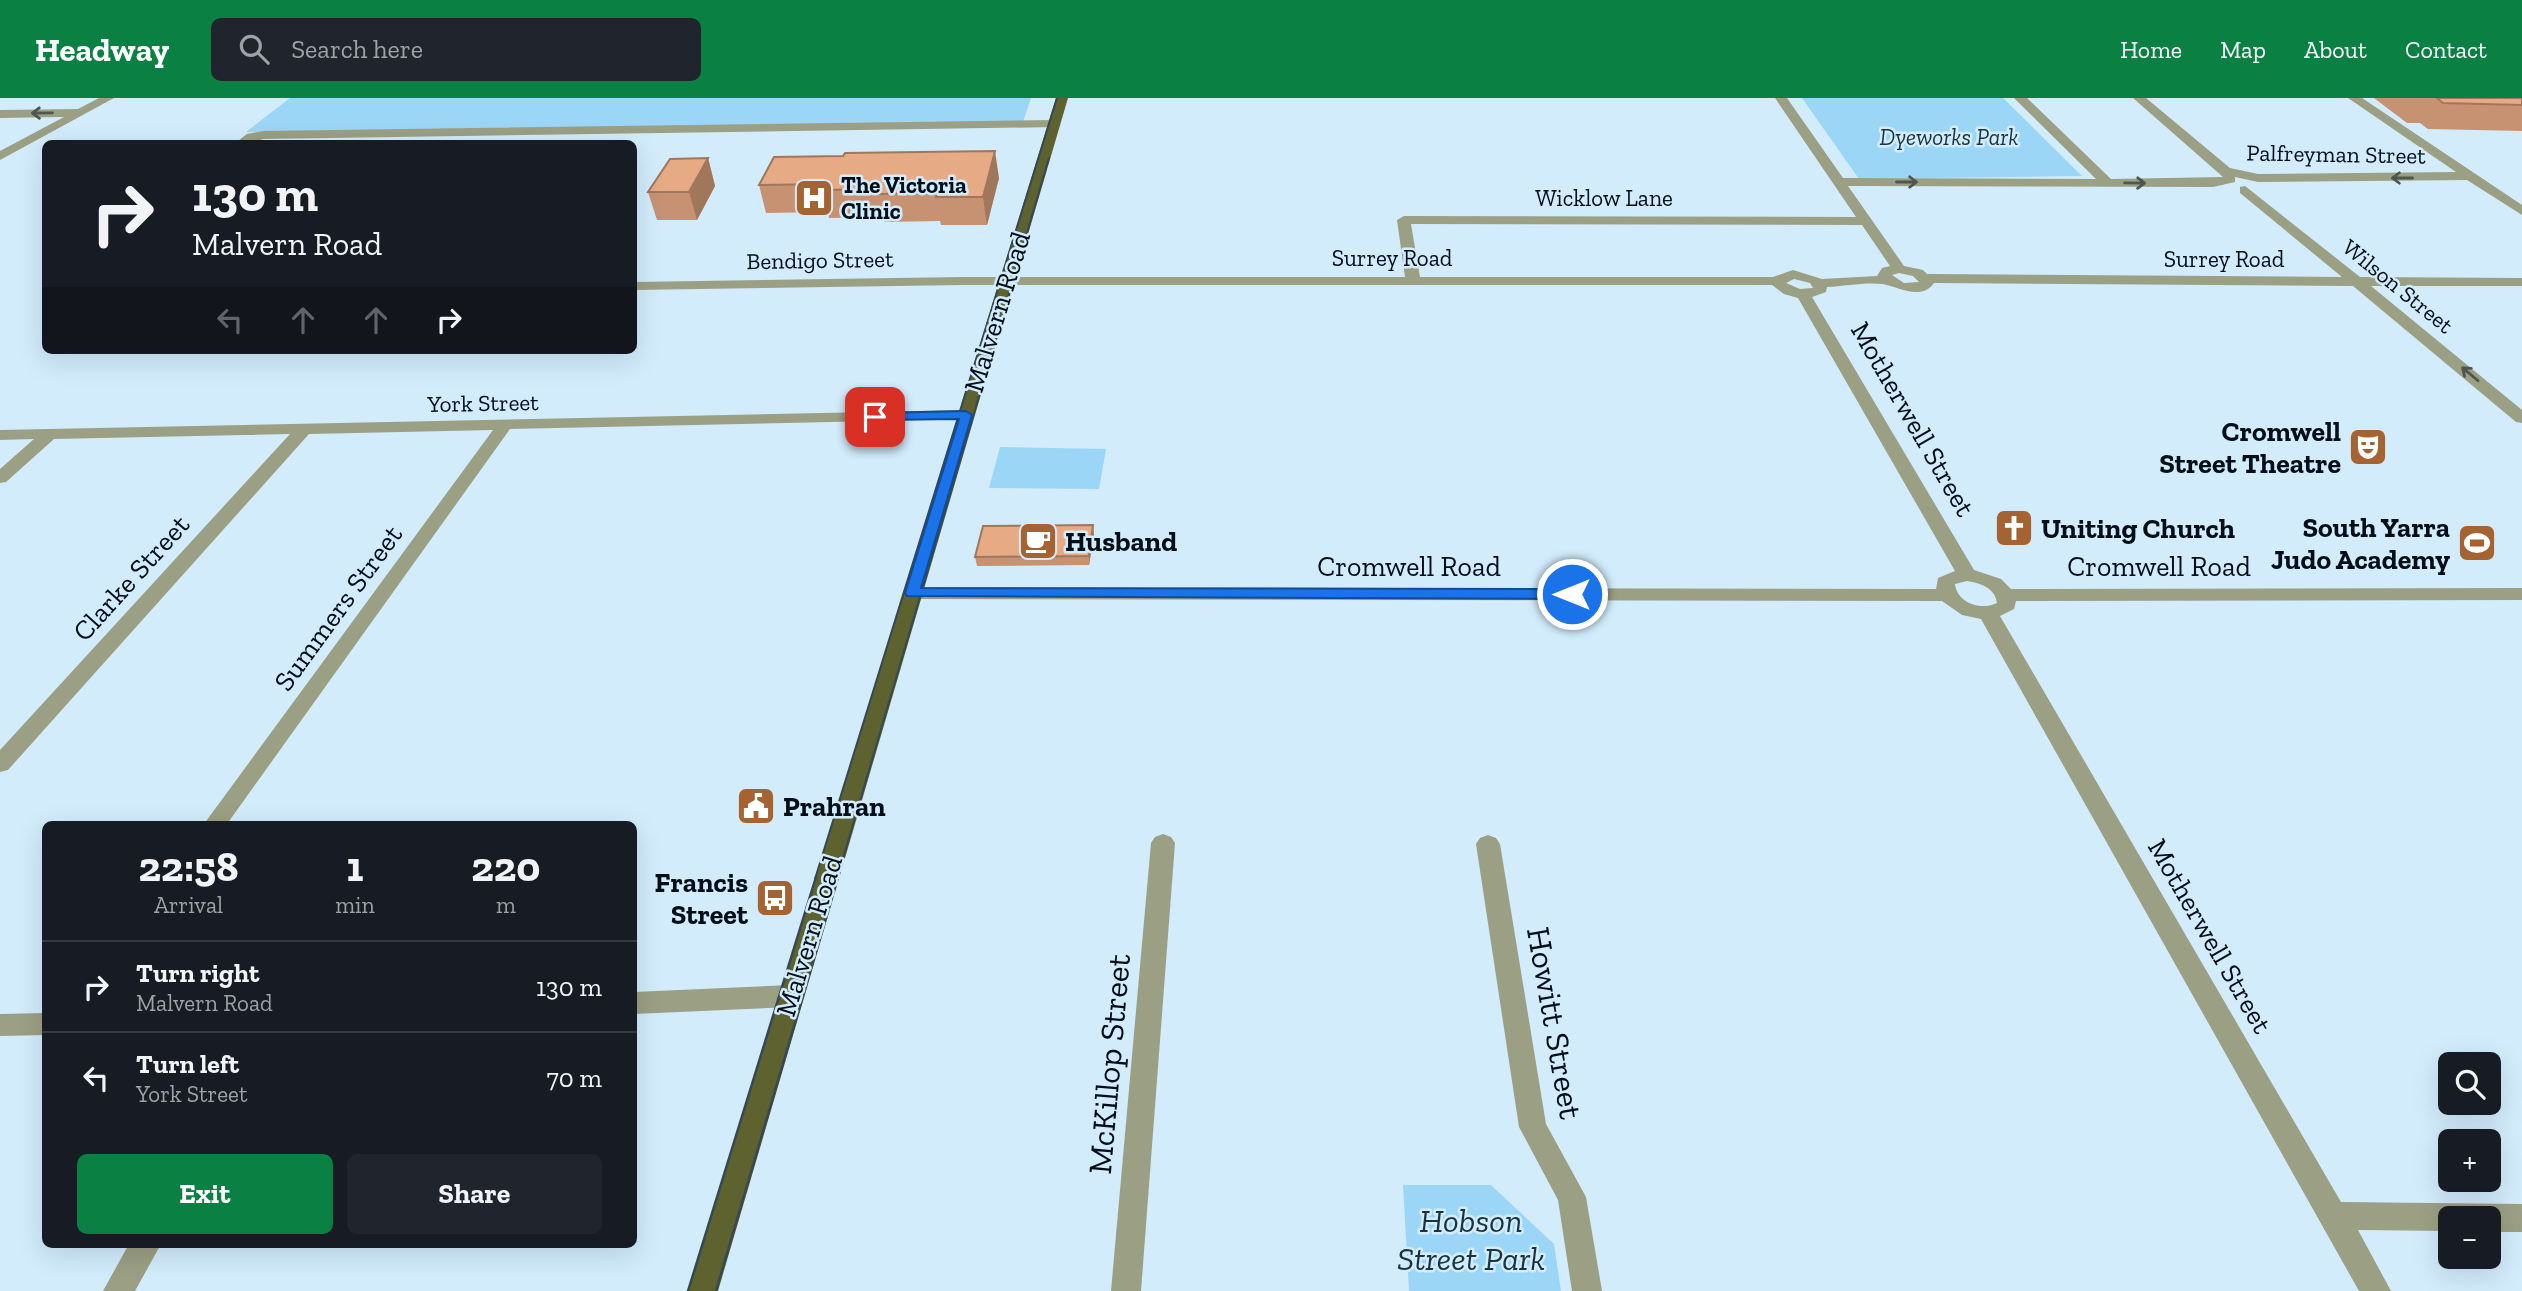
<!DOCTYPE html>
<meta charset="utf-8">
<style>
body{margin:0;font-family:"Zilla Slab",serif;background:#20242c;color:#f1f3f6;height:100vh;display:flex;flex-direction:column;font-size:26px;white-space:nowrap}
*{box-sizing:border-box;margin:0}
p{font-size:23px;color:#9ea1a6}
.icon{flex:none;width:38px;height:38px;fill:none;stroke:currentColor;stroke-width:2;stroke-linecap:round;stroke-linejoin:round}
.map{position:relative;flex:1;overflow:hidden}
.side{position:absolute;left:42px;top:723px;width:595px;height:427px;display:flex;flex-direction:column;background:#171b24;border-radius:10px;box-shadow:0 7px 28px #0002}
.side>*{flex:none}
.banner{position:absolute;left:42px;top:42px;width:595px;height:214px;border-radius:10px;box-shadow:0 7px 28px #0002;background:#171b24;color:#f1f3f6;overflow:hidden}
.fabs{position:absolute;left:2438px;top:954px;display:grid;gap:14px}
.fabs a{display:grid;place-items:center;width:63px;height:63px;border-radius:10px;background:#171b24;box-shadow:0 7px 28px #0002;font-size:35px}
.pin{position:absolute;display:grid;place-items:center;width:60px;height:60px;color:#fff;margin:-30px;border-radius:14px;box-shadow:0 4px 10px #0006}
.me{position:absolute;width:77px;margin:-38px;rotate:270deg;stroke-linejoin:round;filter:drop-shadow(0 0 5px #0008)}
.turn{display:flex;align-items:center;gap:24px;height:147px;padding:0 35px;font-size:32px}
.turn .icon{width:91px;height:91px;stroke-width:2.5}
.turn b{display:block;font-size:49px;line-height:60px}
.lanes{display:flex;align-items:center;height:66px;padding:0 35px;background:#0003;justify-content:center;gap:35px;direction:ltr}
.lanes .off{opacity:.35}
.eta{display:flex;justify-content:space-evenly;align-items:center;height:119px;text-align:center}
.eta b{font-size:42px;font-weight:700;line-height:49px}
.primary-button{display:flex;gap:14px;margin-top:auto;padding:14px 35px}
.primary-button a{flex:1;height:80px;border-radius:10px;background:#0b8043;color:#fff;font-size:28px;font-weight:700;line-height:80px;text-align:center}
.primary-button a+a{background:#20242c;color:#f1f3f6}
ul{padding:0;list-style:none}
li{display:flex;align-items:center;gap:21px;height:91px;padding:0 35px;border-top:2px solid #363941}
li div{flex:1}
li b{display:block;font-size:26px}
li em{font-style:normal}
header{display:flex;align-items:center;gap:42px;box-sizing:border-box;height:98px;padding:0 35px;background:#0b8043;color:#fff}
header strong{font-size:33px}
nav{display:flex;gap:38px;margin-inline-start:auto;font-size:24px}
.search{width:490px;height:63px;background:#20242c;display:flex;align-items:center;gap:18px;box-sizing:border-box;padding:0 24px;border-radius:10px;color:#9ea1a6;font-size:26px}
.map>svg:first-child{display:block}
.green{fill:#9cd6f7}
.lines{fill:none;stroke-linecap:round;stroke-linejoin:round}
.minor{fill:#9b9f83;fill-rule:evenodd}
.major{fill:#5d622e;fill-rule:evenodd}
.tram-far1{stroke:#374853;stroke-width:2}
.tram{stroke:#374853;stroke-width:2.5}
.wall{fill:#c69272}
.shaded-wall{fill:#a1775c}
.building{fill:#e6aa84;stroke:#a1775c;stroke-width:2}
.oneway{stroke:#4e564e}
.route{fill:#1a73e8;stroke:#114b97;stroke-width:2}
.labels{text-anchor:middle;dominant-baseline:central;stroke-width:5;stroke-linejoin:round;paint-order:stroke}
.far-park-label{font-size:23px;font-style:italic;fill:#1b3340;stroke:#d2ecfc}
.far-street-label{font-size:23px;fill:#000e18;stroke:#d2ecfc}
.far-poi-label{font-size:23px;font-weight:bold;fill:#000e18;stroke:#d2ecfc;text-anchor:start}
.street-label{font-size:28px;fill:#000e18;stroke:#d2ecfc}
.poi-label{font-size:28px;font-weight:bold;fill:#000e18;stroke:#d2ecfc;text-anchor:end}
.near-street-label{font-size:33px;fill:#000e18;stroke:#d2ecfc}
.near-park-label{font-size:33px;font-style:italic;fill:#1b3340;stroke:#d2ecfc}
</style>
<header>
<strong>Headway</strong>
<div class="search"><svg class="icon" aria-label="search" viewBox="0 0 24 24"><circle cx="10" cy="10" r="6"/><path d="M15 15l6 6"/></svg>Search here</div>
<nav><a>Home</a><a>Map</a><a>About</a><a>Contact</a></nav>
</header>
<div class="map">
<svg width="2522" height="1193" viewBox="0 0 2522 1193">
<rect width="100%" height="100%" fill="#d2ecfc"/>
<g class="green">
<path d="M290 0H1031L1023 24 246 34Z"/>
<path d="M1802 0H2003L2082 78 1859 81Z"/>
<path d="M1000 349 1106 351 1099 391 989 390Z"/>
<path d="M1403 1087H1491L1554 1146 1561 1193H1409Z"/>
</g>
<g class="lines">
<g class="minor">
<path d="M99 0H114L0 62V53L64 19 0 20V12L78 11Z"/>
<path d="M1775 0H1787L1843 80 2096 81 2014 0H2027L2111 81 2223 79 2133 0H2146L2230 70 2258 76 2456 74 2348 0H2362L2522 107V117L2467 82 2258 84 2235 79V84L2213 89 1848 88 1904 168 1923 172 1927 176 2342 179 2240 95V89L2245 88 2360 179 2522 180V188H2371L2522 312V325L2516 324 2353 188 1934 185C1922 203 1898 189 1883 186 1866 184 1844 188 1827 189L1826 194 1812 199 1974 472 2001 481 2011 491 2522 490V502L2016 503 2014 511 2000 518 2341 1104 2522 1106V1134H2488V1120H2450V1133L2358 1132 2391 1193H2359L1981 521 1962 517 1942 503 913 501 906 499 903 495 906 491 913 489 1936 491 1938 480 1955 473 1798 200 1784 196 1772 187H962L634 192V184L962 179H1405L1397 122 1404 118 1856 119ZM1411 126 1862 127 1890 168 1882 170 1877 178 1822 181 1793 172 1773 179H1420ZM1899 175 1913 178 1919 184 1904 185 1892 177ZM1794 181 1810 185 1813 190 1800 191 1786 185ZM1967 483C1981 485 1995 490 1997 505 1981 513 1957 505 1955 486Z"/>
<path d="M1054 22 1060 26 1058 29 263 41 249 46H234L247 36 263 33Z"/>
<path d="M966 312 972 313 974 317 972 321 510 331 227 726H204L493 332 309 336 8 672 0 674V652L290 336 54 341 6 384 0 385V371L34 341 0 342V332Z"/>
<path d="M1163 736 1171 739 1175 745 1141 1193H1111L1151 745 1155 739Z"/>
<path d="M1488 737 1496 740 1500 746 1546 1026 1586 1099 1602 1193H1572L1558 1102 1519 1029 1476 746 1480 740Z"/>
<path d="M790 887 799 890 803 898 799 906 790 909 634 916V894Z"/>
<path d="M46 915V937L0 938V916Z"/>
<path d="M129 1146H161L135 1193H103Z"/>
</g>
<path class="major" d="M1056 0H1068L718 1193H688Z"/>
<g class="tram-far1">
<path d="M815 781 1057 0"/>
<path d="M837 781 1049 60"/>
</g>
<g class="tram">
<path d="M688 1193 816 779"/>
<path d="M716 1193 838 779"/>
</g>
</g>
<g class="wall">
<path d="M2374 0H2522V33L2428 31 2420 25H2407Z"/>
<path d="M843 58 999 80 987 127H941L940 123 884 124 883 119 829 120 828 114 766 115 759 87Z"/>
<path d="M708 60 715 88 697 122H657L648 94Z"/>
<path d="M1094 436 1089 467 977 468 975 459Z"/>
</g>
<g class="shaded-wall">
<path d="M995 53 999 80 987 127 983 99Z"/>
<path d="M708 60 715 88 697 122 689 94Z"/>
<path d="M1093 427 1094 436 1089 467V458Z"/>
</g>
<g class="building">
<path d="M2437 0H2522V7L2443 5Z"/>
<path d="M995 53 983 99H936L937 95 879 96 880 91 822 92 825 86 759 87 774 59 843 58 845 55Z"/>
<path d="M708 60 689 94H648L670 61Z"/>
<path d="M1093 427 1089 458 975 459 983 428Z"/>
</g>
<defs><path id="oneway-shaft" d="M-6 0H5M1.5-3L5.5 0L1.5 3" fill="none" stroke-width="1.6" stroke-linecap="round" stroke-linejoin="round" transform="scale(1.75)"/></defs>
<g class="oneway">
<use href="#oneway-shaft" transform="translate(42 15) rotate(179)"/>
<use href="#oneway-shaft" transform="translate(2402 80) rotate(180)"/>
<use href="#oneway-shaft" transform="translate(1907 84)"/>
<use href="#oneway-shaft" transform="translate(2135 85) rotate(1)"/>
<use href="#oneway-shaft" transform="translate(2470 276) rotate(-140)"/>
</g>
<path class="route" d="M966 313 972 317 921 490 1572 491 1580 496 1572 501 907 498 905 495 959 321 875 322 869 319 875 315Z"/>
<defs>
<g id="hospital-square" transform="scale(2.0125)"><rect x="-9" y="-9" width="18" height="18" rx="4" fill="#a66332" stroke="#d2ecfc"/><path d="M-5-5h3v3.5h4V-5h3V5h-3V1.5h-4V5h-3Z" fill="#fff"/></g>
<g id="theatre-square" transform="scale(2.0125)"><rect x="-9" y="-9" width="18" height="18" rx="4" fill="#a66332" stroke="#d2ecfc"/><path d="M-5-5.5Q0-4 5-5.5V0Q5 5 0 6Q-5 5-5 0ZM-3.3-2.5H-1v1.5H-3.3ZM1-2.5H3.3v1.5H1ZM-2.8 1Q0 5.5 2.8 1Z" fill="#fff"/></g>
<g id="church-square" transform="scale(2.0125)"><rect x="-9" y="-9" width="18" height="18" rx="4" fill="#a66332" stroke="#d2ecfc"/><path d="M-1.2-6h2.4v3.5h3.3v2.4h-3.3V6h-2.4V-.1h-3.3v-2.4h3.3Z" fill="#fff"/></g>
<g id="cafe-square" transform="scale(2.0125)"><rect x="-9" y="-9" width="18" height="18" rx="4" fill="#a66332" stroke="#d2ecfc"/><path d="M-5.5-4.5H6V0H3Q3 3.5 0 3.5H-2.5Q-5.5 3.5-5.5 0ZM3-3.2v2h1.7v-2ZM-6 4.5H4V6H-6Z" fill="#fff"/></g>
<g id="stadium-square" transform="scale(2.0125)"><rect x="-9" y="-9" width="18" height="18" rx="4" fill="#a66332" stroke="#d2ecfc"/><path d="M0-5a6.5 5 0 1 0 0 10a6.5 5 0 1 0 0-10ZM-3.5-1.8h7v3.6h-7Z" fill="#fff"/></g>
<g id="civic-square" transform="scale(2.0125)"><rect x="-9" y="-9" width="18" height="18" rx="4" fill="#a66332" stroke="#d2ecfc"/><path d="M-.6-6.5H3V-4.5H.6V-3L4-1V1h2V6H-6V1h2V-1L-.6-3ZM-1.2 2.5V6h2.4V2.5Z" fill="#fff"/></g>
<g id="bus-square" transform="scale(2.0125)"><rect x="-9" y="-9" width="18" height="18" rx="4" fill="#a66332" stroke="#d2ecfc"/><path d="M-5-6H5V4H4V6H2V4H-2V6H-4V4H-5ZM-3.5-4V0h7V-4ZM-3.5 1.2v1.5H-2V1.2ZM2 1.2v1.5H3.5V1.2Z" fill="#fff"/></g>
</defs>
<g fill-rule="evenodd">
<use href="#hospital-square" x="814" y="100"/>
<use href="#theatre-square" x="2368" y="349"/>
<use href="#church-square" x="2014" y="430"/>
<use href="#cafe-square" x="1038" y="443"/>
<use href="#stadium-square" x="2477" y="445"/>
<use href="#civic-square" x="756" y="708"/>
<use href="#bus-square" x="775" y="800"/>
</g>
<g class="labels">
<g class="far-park-label">
<text x="1949" y="39">Dyeworks Park</text>
</g>
<g class="far-street-label">
<text transform="translate(2336 56) rotate(1)">Palfreyman Street</text>
<text x="1604" y="100">Wicklow Lane</text>
<text x="1392" y="160">Surrey Road</text>
<text x="2224" y="161">Surrey Road</text>
<text transform="translate(820 162) rotate(-1)">Bendigo Street</text>
<text transform="translate(2398 188) rotate(39)">Wilson Street</text>
<text transform="translate(483 305) rotate(-1)">York Street</text>
</g>
<g class="far-poi-label">
<text x="841" y="87">The Victoria<tspan x="841" dy="26">Clinic</tspan></text>
</g>
<g class="street-label">
<text transform="translate(997 214) rotate(-73)">Malvern Road</text>
<text transform="translate(1913 321) rotate(60)">Motherwell Street</text>
<text x="1409" y="468">Cromwell Road</text>
<text x="2159" y="468">Cromwell Road</text>
<text transform="translate(131 480) rotate(-48)">Clarke Street</text>
<text transform="translate(338 510) rotate(-54)">Summers Street</text>
<text transform="translate(809 838) rotate(-73)">Malvern Road</text>
<text transform="translate(2210 838) rotate(60)">Motherwell Street</text>
</g>
<g class="poi-label">
<text x="2341" y="333">Cromwell<tspan x="2341" dy="32">Street Theatre</tspan></text>
<text x="2450" y="429">South Yarra<tspan x="2450" dy="32">Judo Academy</tspan></text>
<text x="2041" y="430" text-anchor="start">Uniting Church</text>
<text x="1065" y="443" text-anchor="start">Husband</text>
<text x="783" y="708" text-anchor="start">Prahran</text>
<text x="748" y="784">Francis<tspan x="748" dy="32">Street</tspan></text>
</g>
<g class="near-street-label">
<text transform="translate(1555 925) rotate(80)">Howitt Street</text>
<text transform="translate(1109 966) rotate(-85)">McKillop Street</text>
</g>
<g class="near-park-label">
<text x="1471" y="1122">Hobson<tspan x="1471" dy="38">Street Park</tspan></text>
</g>
</g>
</svg>
<div class="fabs">
<a><svg class="icon" aria-label="search" viewBox="0 0 24 24"><circle cx="10" cy="10" r="6"/><path d="M15 15l6 6"/></svg></a>
<a>+</a>
<a>−</a>
</div>
<div class="pin" style="left:875px;top:319px;background:#d93025"><svg class="icon" aria-label="arrive" viewBox="0 0 24 24"><path d="M6 21V4h12l-3 4 3 4H6"/></svg></div>
<svg class="me" style="left:1572px;top:496px" viewBox="-20 -20 40 40"><circle r="17" fill="#1a73e8" stroke="#fff" stroke-width="3"/><path d="M0-11L8 9 0 5-8 9z" fill="#fff"/></svg>
<div class="banner">
<div class="turn"><svg class="icon" aria-label="right" viewBox="0 0 24 24"><path d="M7 20v-9h11M14 6l5 5-5 5"/></svg><div><b>130 m</b>Malvern Road</div></div>
<div class="lanes"><svg class="icon off" aria-label="left" viewBox="0 0 24 24"><path d="M17 20v-9H6M10 6l-5 5 5 5"/></svg><svg class="icon off" aria-label="ahead" viewBox="0 0 24 24"><path d="M12 20V5M6 11l6-6 6 6"/></svg><svg class="icon off" aria-label="ahead" viewBox="0 0 24 24"><path d="M12 20V5M6 11l6-6 6 6"/></svg><svg class="icon" aria-label="right" viewBox="0 0 24 24"><path d="M7 20v-9h11M14 6l5 5-5 5"/></svg></div>
</div>
<section class="side">
<div class="eta">
<div><b>22:58</b><p>Arrival</p></div>
<div><b>1</b><p>min</p></div>
<div><b>220</b><p>m</p></div>
</div>
<ul>
<li><svg class="icon" aria-label="right" viewBox="0 0 24 24"><path d="M7 20v-9h11M14 6l5 5-5 5"/></svg><div><b>Turn right</b><p>Malvern Road</p></div><em>130 m</em></li>
<li><svg class="icon" aria-label="left" viewBox="0 0 24 24"><path d="M17 20v-9H6M10 6l-5 5 5 5"/></svg><div><b>Turn left</b><p>York Street</p></div><em>70 m</em></li>
</ul>
<div class="primary-button"><a>Exit</a><a>Share</a></div>
</section>
</div>
